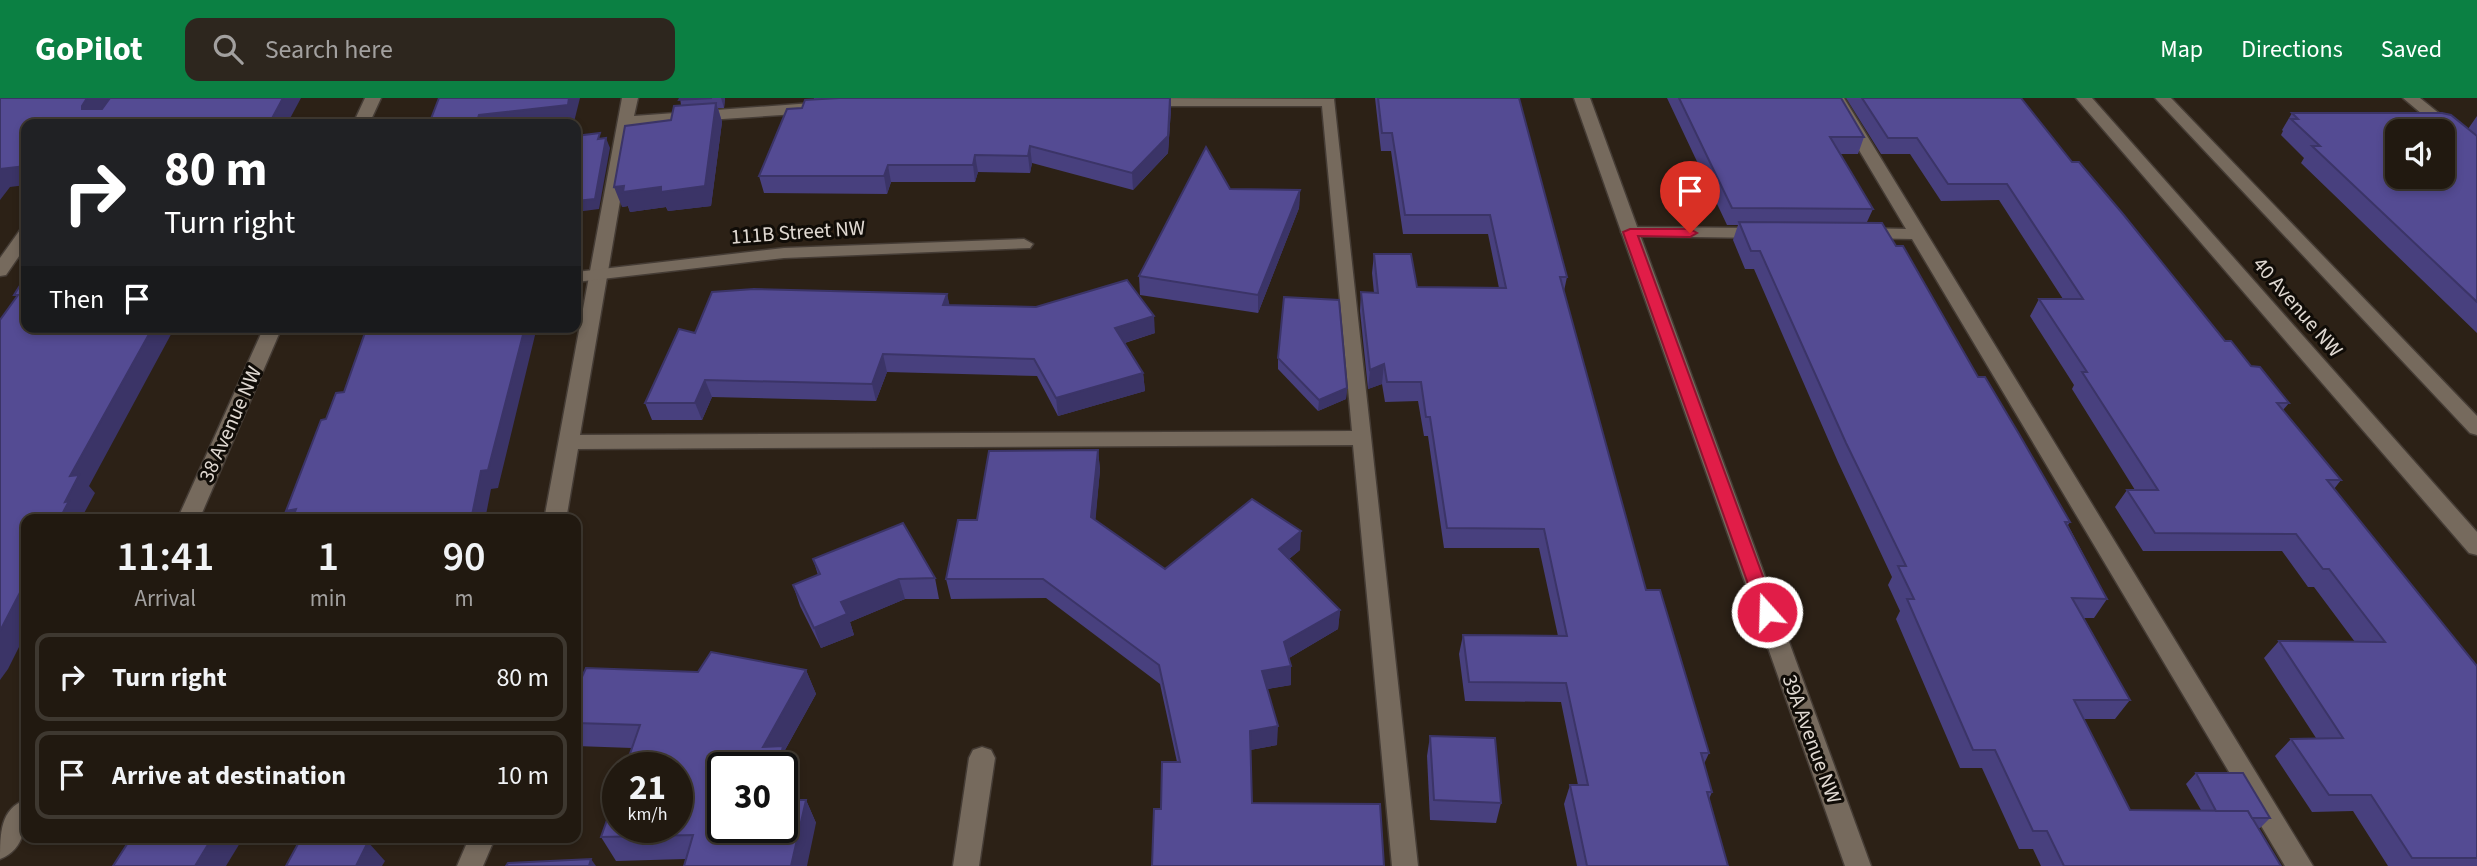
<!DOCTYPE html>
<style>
body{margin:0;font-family:"Source Sans 3",sans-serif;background:#2d261e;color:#f1f3f6;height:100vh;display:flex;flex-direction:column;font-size:26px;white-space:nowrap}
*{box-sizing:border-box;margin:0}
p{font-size:23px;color:#a2a09f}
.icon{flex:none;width:38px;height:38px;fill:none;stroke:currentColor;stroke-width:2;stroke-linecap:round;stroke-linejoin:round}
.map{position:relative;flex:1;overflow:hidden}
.sheet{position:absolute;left:21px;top:416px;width:560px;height:329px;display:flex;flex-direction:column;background:#211910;border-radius:14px;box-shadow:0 4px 10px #0003,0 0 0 2px #3e3830}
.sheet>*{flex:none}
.banner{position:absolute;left:21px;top:21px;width:560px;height:214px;border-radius:14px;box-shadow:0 4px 10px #0003,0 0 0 2px #3e3830;background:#202124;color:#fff;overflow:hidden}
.controls{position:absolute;left:2385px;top:21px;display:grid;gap:14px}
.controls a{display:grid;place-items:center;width:70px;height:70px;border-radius:14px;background:#211910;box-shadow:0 4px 10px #0003,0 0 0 2px #3e3830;font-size:35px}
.speed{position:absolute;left:602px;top:654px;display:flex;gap:14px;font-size:35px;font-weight:700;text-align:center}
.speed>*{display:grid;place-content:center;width:91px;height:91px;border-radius:50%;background:#211910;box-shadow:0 4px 10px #0003,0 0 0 2px #3e3830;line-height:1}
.speed small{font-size:18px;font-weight:400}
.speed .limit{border:4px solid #111;border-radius:10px;background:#fff;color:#111}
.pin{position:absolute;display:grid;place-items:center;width:60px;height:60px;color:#fff;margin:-72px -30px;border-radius:50% 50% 50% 0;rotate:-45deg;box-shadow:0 0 7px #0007}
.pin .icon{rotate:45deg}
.me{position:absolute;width:77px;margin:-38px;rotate:340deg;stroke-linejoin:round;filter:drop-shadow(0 0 5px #0008)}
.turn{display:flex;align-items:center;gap:24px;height:147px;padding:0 28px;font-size:32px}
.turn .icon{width:91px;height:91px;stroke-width:2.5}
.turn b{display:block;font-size:49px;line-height:60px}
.then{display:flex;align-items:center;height:66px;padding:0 28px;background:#0003;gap:14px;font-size:26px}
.eta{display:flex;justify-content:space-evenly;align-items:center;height:119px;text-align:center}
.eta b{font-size:42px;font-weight:600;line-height:49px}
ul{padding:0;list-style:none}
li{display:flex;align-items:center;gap:21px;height:88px;margin:0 14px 10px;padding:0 14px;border:4px solid #3e3830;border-radius:14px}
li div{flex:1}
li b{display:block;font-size:26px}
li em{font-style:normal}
header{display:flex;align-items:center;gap:42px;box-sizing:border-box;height:98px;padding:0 35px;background:#0b8043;color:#fff}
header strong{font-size:33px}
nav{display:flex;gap:38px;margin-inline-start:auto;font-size:24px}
.search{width:490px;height:63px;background:#2d261e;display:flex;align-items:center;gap:18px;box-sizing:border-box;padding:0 24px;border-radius:14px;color:#a2a09f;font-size:26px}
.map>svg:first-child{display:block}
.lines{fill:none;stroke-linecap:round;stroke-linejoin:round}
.lane-casing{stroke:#453c35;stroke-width:3}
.street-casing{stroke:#453c35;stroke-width:3}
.secondary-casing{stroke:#453c35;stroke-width:3}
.lane{fill:#766a5d;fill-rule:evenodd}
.street{fill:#766a5d;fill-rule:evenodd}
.secondary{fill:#766a5d;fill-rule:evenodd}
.wall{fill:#48407e}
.shaded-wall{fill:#3b3467}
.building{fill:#544b93;stroke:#3b3467;stroke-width:2;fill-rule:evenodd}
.route{fill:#e11d48;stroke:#92132f;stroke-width:2}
.labels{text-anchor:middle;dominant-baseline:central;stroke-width:6;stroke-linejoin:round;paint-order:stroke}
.street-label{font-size:21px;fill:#e0d9d2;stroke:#100c07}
</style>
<header>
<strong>GoPilot</strong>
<div class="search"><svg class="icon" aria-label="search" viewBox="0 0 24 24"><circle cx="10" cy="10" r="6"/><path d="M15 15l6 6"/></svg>Search here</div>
<nav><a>Map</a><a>Directions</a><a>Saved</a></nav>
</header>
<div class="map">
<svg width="2477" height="768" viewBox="0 0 2477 768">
<rect width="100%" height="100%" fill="#2c2116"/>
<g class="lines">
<g class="lane-casing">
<g id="lane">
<path d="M622 0H638L634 18 812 5 820 10 812 15 633 27 580 337 1352 333 1322 8H1142L1134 3 1137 0 1334 1 1418 768H1392L1353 347 578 351 566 422H544Z"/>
<path d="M1828 0H1844L2313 768H2285L1912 141 1861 140 1852 135 1861 130 1906 131Z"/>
<path d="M2403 0H2420L2477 46V59L2471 57Z"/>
<path d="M1630 129 1762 130 1771 135 1762 140 1624 138 1621 134Z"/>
<path d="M26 131V148L6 177 0 178V160L20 132Z"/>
<path d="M469 740H495L483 768H457Z"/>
</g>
</g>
<g class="street-casing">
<g id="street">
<path d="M365 0H381L369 26H353Z"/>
<path d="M1574 0H1590L1871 768H1845Z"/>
<path d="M1024 141 1033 146 1030 150 784 160 576 184V174L784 150Z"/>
<path d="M264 229H282L199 422H177Z"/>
<path d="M982 649 991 652 995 660 979 768H953L969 660 973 652Z"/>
<path d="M26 702C26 725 26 751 0 761 0 737 0 710 26 702Z"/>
</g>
</g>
<g class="secondary-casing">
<g id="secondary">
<path d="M2076 0H2092L2477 434V457L2469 455Z"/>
<path d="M2155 0H2171L2477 318V337L2470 335Z"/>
</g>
</g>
<use href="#lane" class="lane"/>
<use href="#street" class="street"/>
<use href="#secondary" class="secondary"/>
</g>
<g class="wall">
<path d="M680 0H725L724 10H718L722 24 711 108 668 113 666 109 630 114 628 108 622 109 681 7Z"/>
<path d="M814 0H1171V11L1168 55 1133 92 1032 65 1030 75 978 74 975 84H891L887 96 764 95 759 78 802 10 814 2Z"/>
<path d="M1375 0H1519L1567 179 1564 193 1646 492 1709 655 1704 666 1712 694 1709 701 1728 768H1577L1564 706 1570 687H1578L1561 604 1465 603 1459 556 1463 537 1558 538 1539 450H1444L1428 338H1424L1418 303 1385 304 1382 286 1368 291 1360 213 1361 194 1374 195 1372 175 1374 156 1417 189 1499 190 1488 136H1403L1391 53H1381Z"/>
<path d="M1667 0H1841L1864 39 1858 56H1840L1873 111 1867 124 1896 148 1978 279 2070 424 2068 427 2107 501 2094 520H2084L2130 602 2115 621H2083L2130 712H2201L2186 686 2196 675 2270 720 2260 730H2258L2281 768H2041L2033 751H2019L1982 670H1960L1896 521 1900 513 1888 487 1892 479 1838 364 1754 171H1745L1733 142 1738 127H1727Z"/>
<path d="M1846 0H2021L2072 64 2225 243 2289 305 2283 312 2341 382 2334 391 2477 568V768H2388L2353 713 2312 714 2275 658 2291 641 2316 640 2264 560 2279 543 2355 544 2314 489H2308L2282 453H2143L2115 409 2127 392H2135L2072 291 2074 287 2030 218 2039 201H2063L1999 102 1941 103 1910 56H1881Z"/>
<path d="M2292 15 2468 31 2477 18V235L2301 65 2304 60 2281 37 2283 33 2282 32Z"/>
<path d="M1230 91 1300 92 1299 110 1258 215 1140 197 1139 178Z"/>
<path d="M947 196 949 207 1155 235 1125 245 1143 275 1145 293 1058 318 1037 278 887 274 876 303 712 299 702 322H652L645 305 695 235Z"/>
<path d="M1278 260 1347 290 1346 301 1318 313 1278 271Z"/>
<path d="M1098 352 1100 372 1095 422 1165 471 1300 452 1289 461 1340 512 1338 531 1289 560 1291 587 1267 591 1277 647 1250 652 1252 705 1161 711 1177 664 1160 586 1046 500 951 501 946 481 977 422Z"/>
<path d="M813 461 935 480 939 501H905L850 524 854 537 821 550 800 508 793 487 818 477Z"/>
<path d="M806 572 816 596 785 652 793 672 786 702H806L816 725 686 761 616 763 601 739 632 650 576 648V592L698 574Z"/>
<path d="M1430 638 1501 705 1496 725 1430 722 1427 658Z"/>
</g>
<g class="shaded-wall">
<path d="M87 0H111L93 26 82 11V8Z"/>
<path d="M283 0H301L287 26H269Z"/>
<path d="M569 0H580L574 24 557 26H476L479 17Z"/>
<path d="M721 0H725L724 10Z"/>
<path d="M1170 0 1171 11 1168 55 1133 92 1132 75Z"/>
<path d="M716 5 722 24 711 108 668 113 666 109 630 114 628 108 622 109 614 89 624 88 661 89Z"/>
<path d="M606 40 610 50 599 111 576 114V103Z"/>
<path d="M1030 48 1032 65 1030 75 1028 58Z"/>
<path d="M975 57 978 74 975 84 973 67Z"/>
<path d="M888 67 891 84 887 96 884 78Z"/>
<path d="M26 68V87L10 89 0 102V71Z"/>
<path d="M1300 92 1299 110 1258 215V197Z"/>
<path d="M947 196 951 213 943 207Z"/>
<path d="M1154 218 1155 235 1117 247 1115 230Z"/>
<path d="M153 229H175L89 388 95 395 82 419 84 421 59 422 65 404 70 378Z"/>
<path d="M525 229H537L498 390 491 391 485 422H471L481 373Z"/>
<path d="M883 256 887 274 876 303 872 286Z"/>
<path d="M1384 266 1382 286 1368 291 1370 272Z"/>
<path d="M1143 275 1145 293 1058 318 1056 300Z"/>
<path d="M705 282 712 299 702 322 695 305Z"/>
<path d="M1347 290 1346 301 1318 313 1319 302Z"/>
<path d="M1098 352 1100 372 1094 439 1091 419Z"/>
<path d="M296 411 292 422 286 413Z"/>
<path d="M1301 433 1300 452 1278 470 1279 451Z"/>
<path d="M899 481 905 501 850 524 854 537 821 550 814 530 841 504Z"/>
<path d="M26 483V535L8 571 0 582V533Z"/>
<path d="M1340 512 1338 531 1284 563V544Z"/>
<path d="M1291 568V587L1262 592V573Z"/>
<path d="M806 572 816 596 785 652 793 672 782 718V670H778L763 649Z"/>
<path d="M1278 628 1277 647 1250 652V633Z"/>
<path d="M806 702 816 725 807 768H791Z"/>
<path d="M212 740H243L226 768H195Z"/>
<path d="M368 744 385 763 382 768H356Z"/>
<path d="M591 761 596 768H589Z"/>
</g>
<g class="building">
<path d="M0 0H87L82 8V11H102L110 0H283L269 26H26V68L0 71Z"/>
<path d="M439 0H569L568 7 479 17 476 26H429Z"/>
<path d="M680 0H712L679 2Z"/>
<path d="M839 0H1170L1168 38 1132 75 1030 48 1028 58 975 57 973 67H888L884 78H759L787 11 802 10 805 2Z"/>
<path d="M1378 0H1519L1567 179H1560L1646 492H1660L1709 655H1701L1712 694H1707L1728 768H1587L1570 687H1588L1566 585 1469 584 1463 537 1567 538 1544 431 1447 430 1430 319H1426L1421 284H1387L1384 266 1370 272 1361 194 1378 195 1374 156H1411L1417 189 1506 190 1490 117H1405L1392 35H1382Z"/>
<path d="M1679 0H1841L1864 39H1830L1873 111 1732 110Z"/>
<path d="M1862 0H2021L2072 64H2079L2123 116 2225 243H2231L2251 268 2260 269 2289 305H2277L2341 382H2327L2477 568V760H2412L2371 697H2329L2291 641 2343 640 2279 543 2385 544 2329 471H2323L2296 436 2155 435 2127 392H2158L2082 274H2087L2039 201H2083L2007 86H1948L1917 40H1888Z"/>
<path d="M716 5 705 88 661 94V89L623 94 624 88 614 89 625 28 671 22 674 8Z"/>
<path d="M2292 15H2442L2451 17 2477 38V204L2312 48H2320L2291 21H2298ZM2398 33H2443V79H2398Z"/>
<path d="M600 35 598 41 606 40 595 101 576 103V38Z"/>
<path d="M1206 49 1230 91 1300 92 1258 197 1139 178Z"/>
<path d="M1739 124 1882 125 1896 148H1903L1978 279H1985L2019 336 2070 424H2065L2107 501 2072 500 2130 602H2074L2130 712 2248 713 2281 768H2064L2047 733H2033L1995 652H1973L1907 501H1914L1898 468H1906L1846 345 1760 153H1751Z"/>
<path d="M26 178V229H153L70 378 79 377 65 404 69 403 59 422H26V483L0 533V222L18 197H14Z"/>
<path d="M1127 182 1154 218 1115 230 1143 275 1056 300 1034 261 883 256 872 286 705 282 695 305H645L679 231 695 235 712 194 754 191 947 196 943 207 1036 209Z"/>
<path d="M1284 199 1339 202 1347 290 1319 302 1278 260Z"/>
<path d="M367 229H525L488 372 481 373 471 422H292L296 411 286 413 321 322 326 321 336 295 344 294Z"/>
<path d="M1098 352 1091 419 1165 471 1252 401 1301 433 1279 451 1340 512 1284 544 1291 568 1262 573 1278 628 1250 633 1252 705 1380 706 1384 768H1152L1154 711H1161L1162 664H1180L1159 567 1043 481H946L958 422H977L989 353Z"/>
<path d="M903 425 935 480 899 481 841 504 847 516 814 530 793 487 820 476 813 461Z"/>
<path d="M711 554 806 572 763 649 783 648 778 670H723V730H782V702H806L791 768H684L693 737 601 739 618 691V730H677V670H625L640 627 576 625V592L586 570 698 574Z"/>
<path d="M1430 638 1495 640 1501 705 1434 702Z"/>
<path d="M2196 675H2243L2270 720H2252L2248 713H2216Z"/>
<path d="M131 740H212L195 768H113Z"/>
<path d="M299 744H368L356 768H286Z"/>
<path d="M591 761 589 768H506L508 765Z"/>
</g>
<path class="route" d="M1630 131H1690L1697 135 1690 139 1638 138 1776 514 1773 519H1761L1758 514 1623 134Z"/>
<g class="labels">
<g class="street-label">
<text transform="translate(798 134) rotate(-4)">111B Street NW</text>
<text transform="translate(2298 209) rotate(49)">40 Avenue NW</text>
<text transform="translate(230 326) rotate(-66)">38 Avenue NW</text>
<text transform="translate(1812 641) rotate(70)">39A Avenue NW</text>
</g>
</g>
</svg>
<div class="controls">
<a><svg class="icon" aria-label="sound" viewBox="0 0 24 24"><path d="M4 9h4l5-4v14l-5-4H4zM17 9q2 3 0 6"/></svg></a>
</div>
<div class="speed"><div>21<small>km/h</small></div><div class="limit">30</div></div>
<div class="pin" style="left:1690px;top:135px;background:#d93025"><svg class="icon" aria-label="arrive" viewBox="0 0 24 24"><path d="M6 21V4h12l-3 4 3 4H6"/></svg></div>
<svg class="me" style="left:1767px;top:514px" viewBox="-20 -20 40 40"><circle r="17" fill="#e11d48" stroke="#fff" stroke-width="3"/><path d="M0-11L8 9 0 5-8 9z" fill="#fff"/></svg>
<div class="banner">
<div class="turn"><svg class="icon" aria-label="right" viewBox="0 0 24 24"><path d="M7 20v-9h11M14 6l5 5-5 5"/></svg><div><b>80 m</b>Turn right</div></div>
<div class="then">Then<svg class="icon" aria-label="arrive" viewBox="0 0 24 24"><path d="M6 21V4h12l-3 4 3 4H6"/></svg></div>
</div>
<section class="sheet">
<div class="eta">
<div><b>11:41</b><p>Arrival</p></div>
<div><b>1</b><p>min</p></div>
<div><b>90</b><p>m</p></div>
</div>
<ul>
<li><svg class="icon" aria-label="right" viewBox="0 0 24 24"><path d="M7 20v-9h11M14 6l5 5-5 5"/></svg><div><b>Turn right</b></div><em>80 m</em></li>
<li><svg class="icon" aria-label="arrive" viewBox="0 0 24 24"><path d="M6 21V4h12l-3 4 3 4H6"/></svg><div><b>Arrive at destination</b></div><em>10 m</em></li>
</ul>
</section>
</div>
